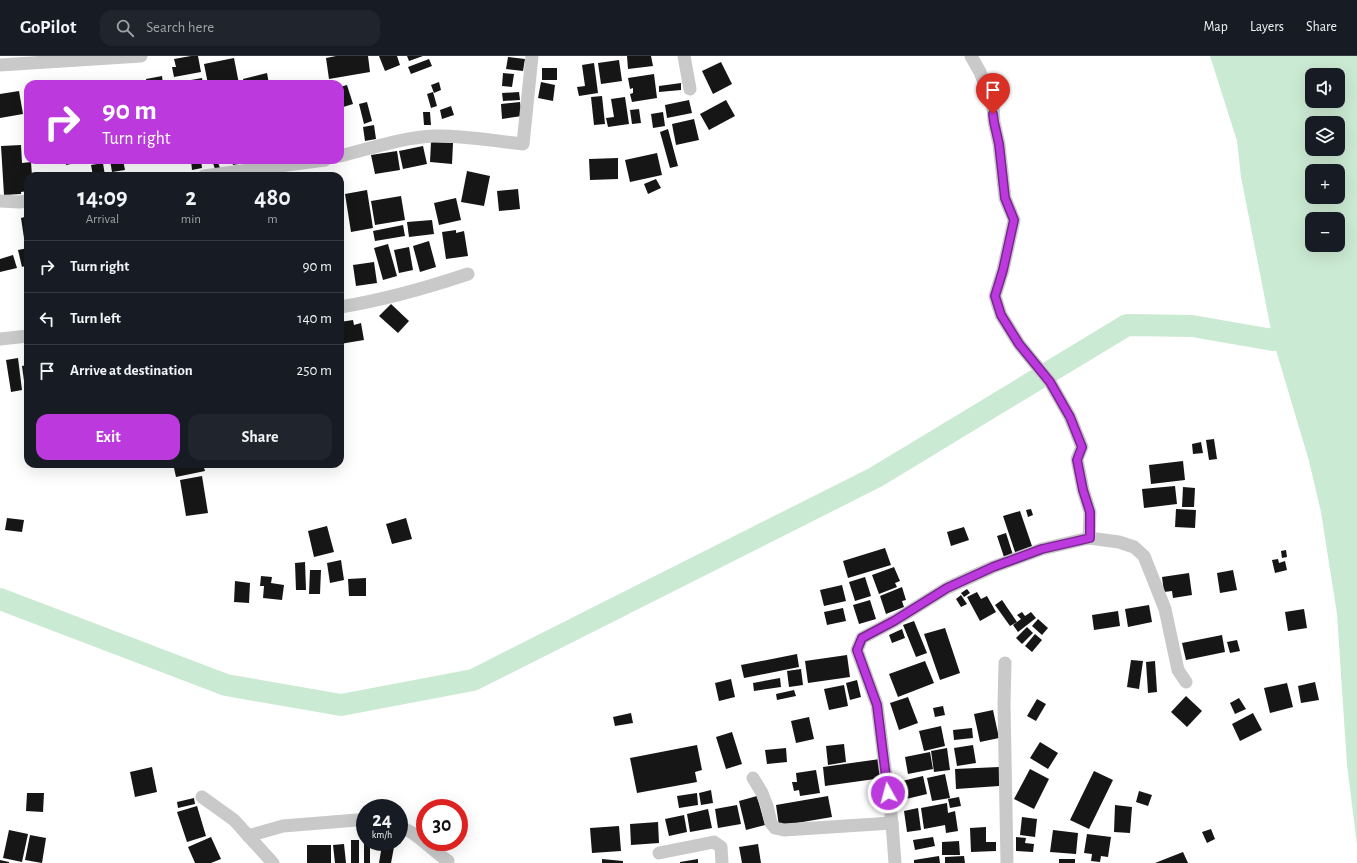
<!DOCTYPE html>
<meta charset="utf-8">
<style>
body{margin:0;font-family:"Alegreya Sans",sans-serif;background:#20242c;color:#f1f3f6;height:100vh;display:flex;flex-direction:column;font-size:15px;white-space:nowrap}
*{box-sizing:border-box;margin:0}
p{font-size:13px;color:#9ea1a6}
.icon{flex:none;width:22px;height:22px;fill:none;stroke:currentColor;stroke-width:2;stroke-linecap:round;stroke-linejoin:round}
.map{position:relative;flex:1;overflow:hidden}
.sheet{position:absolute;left:24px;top:116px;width:320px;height:296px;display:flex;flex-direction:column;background:#171b24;border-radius:12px;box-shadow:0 4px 16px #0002}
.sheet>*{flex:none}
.hud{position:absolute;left:24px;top:24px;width:320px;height:84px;border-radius:12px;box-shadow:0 4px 16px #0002;background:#bc3add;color:#fff;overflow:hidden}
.fabs{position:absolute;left:1305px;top:12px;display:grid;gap:8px}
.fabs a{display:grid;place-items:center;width:40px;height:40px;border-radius:8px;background:#171b24;box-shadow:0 4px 16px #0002;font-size:20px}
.speed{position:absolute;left:356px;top:743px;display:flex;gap:8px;font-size:20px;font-weight:700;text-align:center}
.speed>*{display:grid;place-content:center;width:52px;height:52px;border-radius:50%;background:#171b24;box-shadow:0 4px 16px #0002;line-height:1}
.speed small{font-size:10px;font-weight:400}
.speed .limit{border:6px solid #d22;background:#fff;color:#111}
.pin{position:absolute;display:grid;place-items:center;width:34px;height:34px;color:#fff;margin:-41px -17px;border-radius:50% 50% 50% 0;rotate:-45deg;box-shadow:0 0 4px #0007}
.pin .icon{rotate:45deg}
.me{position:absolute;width:44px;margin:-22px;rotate:353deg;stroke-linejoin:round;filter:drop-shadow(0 0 3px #0008)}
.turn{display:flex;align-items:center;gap:14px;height:84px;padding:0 12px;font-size:18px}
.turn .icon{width:52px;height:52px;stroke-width:2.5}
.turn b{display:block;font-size:28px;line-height:34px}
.eta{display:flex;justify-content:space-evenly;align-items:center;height:68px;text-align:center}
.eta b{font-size:24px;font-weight:600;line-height:28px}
.primary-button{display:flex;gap:8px;margin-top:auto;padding:8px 12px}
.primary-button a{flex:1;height:46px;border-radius:12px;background:#bc3add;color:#fff;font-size:16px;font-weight:600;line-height:46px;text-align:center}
.primary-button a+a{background:#20242c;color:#f1f3f6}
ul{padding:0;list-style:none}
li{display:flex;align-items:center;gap:12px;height:52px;padding:0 12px;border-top:1px solid #363941}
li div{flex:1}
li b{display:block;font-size:15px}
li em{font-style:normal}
header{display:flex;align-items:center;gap:24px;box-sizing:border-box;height:56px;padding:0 20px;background:#171b24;border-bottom:1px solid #363941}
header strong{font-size:19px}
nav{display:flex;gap:22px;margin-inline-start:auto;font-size:14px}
.search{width:280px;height:36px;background:#20242c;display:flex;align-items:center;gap:10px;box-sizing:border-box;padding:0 14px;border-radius:12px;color:#9ea1a6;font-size:15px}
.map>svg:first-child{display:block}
.water{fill:#cbead3;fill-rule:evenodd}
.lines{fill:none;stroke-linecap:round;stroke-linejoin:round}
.river{stroke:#cbead3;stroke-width:22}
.building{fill:#161616}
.minor{stroke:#c9c9c9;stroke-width:13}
.route-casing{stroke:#7a2690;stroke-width:10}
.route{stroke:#bc3add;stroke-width:7}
</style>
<header>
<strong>GoPilot</strong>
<div class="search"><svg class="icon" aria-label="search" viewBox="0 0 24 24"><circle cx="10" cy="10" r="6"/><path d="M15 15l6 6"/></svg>Search here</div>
<nav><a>Map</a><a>Layers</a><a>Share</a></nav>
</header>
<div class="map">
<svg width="1357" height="807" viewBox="0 0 1357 807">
<rect width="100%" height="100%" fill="#fff"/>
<path class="water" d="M1210 0H1357V789L1347 709 1337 558 1321 456 1309 405 1273 284 1241 121 1237 85ZM1312 19H1338V45H1312ZM1312 67H1338V93H1312ZM1312 115H1338V141H1312ZM1312 163H1338V189H1312Z"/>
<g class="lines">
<path class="river" d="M0 543 226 629 341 649 473 624 876 421 1127 269 1192 270 1273 284 1296 265"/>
</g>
<g class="building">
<path d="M191 0H198L201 16 174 21 172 11H176L174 3Z"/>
<path d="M336 0H368L370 16 329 23 326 2Z"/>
<path d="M379 0H397L400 9 385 15Z"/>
<path d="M407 0H423L409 5Z"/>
<path d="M627 0H651L653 10 628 13Z"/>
<path d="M508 1 525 3 523 15 506 13Z"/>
<path d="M234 2 239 28H208L204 8Z"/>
<path d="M429 3 432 10 411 18 408 11Z"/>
<path d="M619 4 622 25 601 28 598 7Z"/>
<path d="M721 6 732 28 713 38 702 15Z"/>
<path d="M594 7 598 37 579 40 577 31 585 30 582 9Z"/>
<rect x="542" y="12" width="15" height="12"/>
<path d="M267 17 269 28H244L243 23Z"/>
<path d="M503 17 514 18 512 31 502 30Z"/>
<path d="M654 18 657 42 632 46 630 38 633 37V32L630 33 628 22Z"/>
<path d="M162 20 163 28H147L146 23Z"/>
<path d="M202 22 203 28H181L180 26Z"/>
<path d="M85 25V28H64V27Z"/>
<path d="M439 26 441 34 434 37 431 29Z"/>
<path d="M541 26 555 29 553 45 538 42Z"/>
<path d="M681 27V34L659 36V30Z"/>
<path d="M347 29 353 48 340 52V31Z"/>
<path d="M19 35 23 58 0 62V38Z"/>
<path d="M433 36 437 50 431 52 427 38Z"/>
<path d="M519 36 520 44 503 45 502 37Z"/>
<path d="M602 40 605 68 594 69 591 41Z"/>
<path d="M625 41 629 68 608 71 606 62 614 61 611 43Z"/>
<path d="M689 44 692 57 667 62 665 49Z"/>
<path d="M726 44 735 60 709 74 700 58Z"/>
<path d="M367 46 372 65 364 68 359 48Z"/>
<path d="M520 46 522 60 502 63 501 48Z"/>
<path d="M451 50 454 59 442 63 440 54Z"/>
<path d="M639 53 641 67 632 68 630 54Z"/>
<path d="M423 56H430L431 69H424Z"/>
<path d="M663 56 665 70 653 72 651 58Z"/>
<path d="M694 63 699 84 676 89 672 68Z"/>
<path d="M374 69 376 83 365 85 363 71Z"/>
<path d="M668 73 678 110 670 112 660 76Z"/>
<path d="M431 86 453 87 452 108 430 106Z"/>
<path d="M21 89 22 107 31 106 32 120H28V135L21 136V138L4 139 1 90Z"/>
<path d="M423 90 427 108 403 113 399 95Z"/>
<path d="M397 95 400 114 375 118 371 99Z"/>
<path d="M657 97 662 119 630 126 625 104Z"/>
<path d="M618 102V123L590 124 589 103Z"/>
<path d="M35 104H50V105L36 107Z"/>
<path d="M65 104H86V105L66 109Z"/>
<path d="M110 104H123L125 114 112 116Z"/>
<path d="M191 104H201L202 112 192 114Z"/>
<path d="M212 104H217L220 112 215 113Z"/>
<path d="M232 104H250V106L233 109Z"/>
<path d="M103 107 105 120H93L91 109Z"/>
<path d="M467 115 490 120 484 150 461 146Z"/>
<path d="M656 123 661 132 648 138 644 128Z"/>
<path d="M518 133 520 153 499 155 497 135Z"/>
<path d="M367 134 373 172 351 176 345 138Z"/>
<path d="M401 140 405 164 375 169 371 145Z"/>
<path d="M456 142 461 164 439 169 434 147Z"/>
<path d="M28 160V182H24L21 162Z"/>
<path d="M432 164 434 178 409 181 407 166Z"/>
<path d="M403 169 405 180 375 185 373 175Z"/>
<path d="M456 174V177L464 175 468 200 446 203 442 176Z"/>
<path d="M429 185 436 211 420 216 413 190Z"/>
<path d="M388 188 397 220 383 224 374 192Z"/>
<path d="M409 191 413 214 399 217 394 194Z"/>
<path d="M28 192V209L22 211 18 194Z"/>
<path d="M13 199 17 212 0 216V203Z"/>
<path d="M374 206 377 227 356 230 353 209Z"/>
<path d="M391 248 409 265 398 277 379 260Z"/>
<path d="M353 264 354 269 361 267 364 284 340 288V266Z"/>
<path d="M18 302 22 334 11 336 6 304Z"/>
<path d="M28 309V331L25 332 22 310Z"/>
<path d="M1214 383 1217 403 1209 404 1206 384Z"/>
<path d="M1201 386 1203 397 1193 398 1192 388Z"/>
<path d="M1183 405 1185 424 1151 428 1149 409Z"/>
<path d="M190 408H203L205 415 176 421 174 412Z"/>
<path d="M202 420 208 457 186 460 180 424Z"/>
<path d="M1175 430 1177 448 1144 452 1142 433Z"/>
<path d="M1183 431 1195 432 1194 451H1182Z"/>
<path d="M1031 453 1033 459 1028 461 1026 454Z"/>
<path d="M1176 453 1196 454 1195 472 1175 471Z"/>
<path d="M1020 455 1033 493 1016 499 1003 460Z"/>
<path d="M7 462 24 464 22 476 5 474Z"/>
<path d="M406 462 412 483 392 488 386 468Z"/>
<path d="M327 470 334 496 314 501 308 475Z"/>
<path d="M964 471 969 484 951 490 947 476Z"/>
<path d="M1006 477 1013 499 1004 501 997 480Z"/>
<path d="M885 492 891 509 848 522 843 505Z"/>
<path d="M1286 494 1287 501 1282 502 1281 495Z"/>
<path d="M1278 503 1279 507 1285 505 1287 514 1275 517 1272 504Z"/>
<path d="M341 504 344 524 330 527 327 507Z"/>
<path d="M305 506 306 534H296L295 507Z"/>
<path d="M894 511 900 525 895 527 897 531 879 538 872 519Z"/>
<path d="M310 514H321L320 538H309Z"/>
<path d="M1233 514 1237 534 1220 537 1217 517Z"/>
<path d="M1189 517 1192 539 1173 542 1172 535 1164 536 1162 521Z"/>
<path d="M261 520 272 521 271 527 284 529 282 544 263 542 264 530H260Z"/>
<path d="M865 521 871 540 855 545 849 526Z"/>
<path d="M366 522V540H349L348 523Z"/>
<path d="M235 525 250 527 249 547 234 546Z"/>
<path d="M842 529 846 545 824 550 820 534Z"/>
<path d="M902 531 906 544 902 545 904 551 886 558 880 540Z"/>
<path d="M967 533 970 537 964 541 961 537Z"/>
<path d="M977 536 981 543 987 540 996 556 980 565 967 541Z"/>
<path d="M961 539 967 548 961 551 956 543Z"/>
<path d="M870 544 876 563 859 568 853 549Z"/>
<path d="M1002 544 1017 566 1010 570 995 549Z"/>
<path d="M1149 549 1152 566 1128 571 1125 553Z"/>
<path d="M843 552 846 565 827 569 824 556Z"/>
<path d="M1304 553 1307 572 1288 575 1285 556Z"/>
<path d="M1118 555 1120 570 1094 574 1092 559Z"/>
<path d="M1022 556 1025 560 1031 556 1036 562 1018 576 1013 569 1021 563 1017 559Z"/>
<path d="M1038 563 1048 572 1042 579 1032 570Z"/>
<path d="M914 565 927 597 916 601 903 569Z"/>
<path d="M1027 571 1033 577 1022 588 1016 582Z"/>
<path d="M945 572 960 617 940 624 924 578Z"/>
<path d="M902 573 905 582 892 587 889 579Z"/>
<path d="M1035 578 1042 584 1032 596 1025 590Z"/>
<path d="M1222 579 1225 596 1186 604 1182 587Z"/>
<path d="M1237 584 1240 595 1230 597 1227 586Z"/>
<path d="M797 598 799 611 744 622 741 609Z"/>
<path d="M847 599 850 621 808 627 805 605Z"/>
<path d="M1131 604 1143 605 1139 633 1127 631Z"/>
<path d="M925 605 934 627 898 641 889 618Z"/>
<path d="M1155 605 1157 636 1148 637 1146 606Z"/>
<path d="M801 613 803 629 789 631 787 615Z"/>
<path d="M780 622 781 631 754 635 753 627Z"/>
<path d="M731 623 735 641 719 645 715 627Z"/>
<path d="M857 624 861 641 850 644 846 627Z"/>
<path d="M1315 626 1319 644 1301 647 1298 630Z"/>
<path d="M1287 627 1293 651 1270 657 1264 632Z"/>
<path d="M844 629 848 650 829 654 824 633Z"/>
<path d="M794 634 796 640 777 644 776 638Z"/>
<path d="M1186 640 1202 655 1187 671 1171 656Z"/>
<path d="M908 641 918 667 899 674 890 647Z"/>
<path d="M1239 642 1246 653 1235 658 1230 647Z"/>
<path d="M1037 643 1046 648 1036 665 1027 660Z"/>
<path d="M943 650 945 659 935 661 933 652Z"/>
<path d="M993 654 999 682 980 686 974 658Z"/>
<path d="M631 657 633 667 615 670 613 661Z"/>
<path d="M1253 657 1262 674 1240 685 1232 668Z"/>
<path d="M809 661 814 683 796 687 791 665Z"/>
<path d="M941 670 945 690 924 695 919 675Z"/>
<path d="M972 672 973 682 954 684 953 674Z"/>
<path d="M732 676 742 708 726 713 716 681Z"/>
<path d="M1040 686 1058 697 1048 713 1030 702Z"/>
<path d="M844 688 846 706 828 709 826 690Z"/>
<path d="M697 689 702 714 695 716 697 726 637 737 630 702Z"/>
<path d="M973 689 976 707 957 710 954 692Z"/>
<path d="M786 692 787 706 767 708 765 694Z"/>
<path d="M947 692 950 714 934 716 931 695Z"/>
<path d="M930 696 933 713 908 718 905 701Z"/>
<path d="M880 703 882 722 825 730 823 711Z"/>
<path d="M152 711 157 736 135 741 130 716Z"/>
<path d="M999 711V730L956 733 955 713Z"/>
<path d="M1030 713 1049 723 1034 753 1014 743Z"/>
<path d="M816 714 820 737 800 740 799 734 794 735 792 726H797L796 717Z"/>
<path d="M1094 715 1113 724 1089 773 1070 764Z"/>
<path d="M945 718 950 742 932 745 927 722Z"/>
<path d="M923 720 927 738 902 744 898 726Z"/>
<path d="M711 734 713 747 701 749 699 737Z"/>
<path d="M1139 735 1152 739 1148 750 1136 746Z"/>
<path d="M27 737H44L43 756 26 755Z"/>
<path d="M697 737 698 749 679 752 677 740Z"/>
<path d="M757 740 765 769 746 774 739 745Z"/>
<path d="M828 740 832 761 779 770 776 749Z"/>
<path d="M959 741 961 750 950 752 948 743Z"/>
<path d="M194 742 195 748 178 752 177 746Z"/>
<path d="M947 747 948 757 955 755 958 775 946 777 945 769 924 773 921 752Z"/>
<path d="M737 749 741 768 718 772 715 753Z"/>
<path d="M1115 749 1132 751 1130 777 1114 776Z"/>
<path d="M197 750 206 780 187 786 177 756Z"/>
<path d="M918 752 921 774 907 776 904 755Z"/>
<path d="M708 753 712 772 690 776 687 758Z"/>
<path d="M684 759 687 776 669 780 665 763Z"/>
<path d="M1022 761 1037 763 1035 781 1020 779Z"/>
<path d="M658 766 659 787 631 789 630 768Z"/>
<path d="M619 770 621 795 592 797 590 772Z"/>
<path d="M986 771V786H996V795L971 796 970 772Z"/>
<path d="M1211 773 1215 783 1207 787 1202 776Z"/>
<path d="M9 774 28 778 22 806 3 802Z"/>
<path d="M1053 774 1078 777 1076 798 1050 796Z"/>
<path d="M1087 778 1111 781 1108 801 1101 800 1100 806 1091 805 1092 798 1084 797Z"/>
<path d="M30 779 46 782 42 807 25 804Z"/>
<path d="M211 781 221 803 211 807H195L188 791Z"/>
<path d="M933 781 935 790 915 794 913 784Z"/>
<path d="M1016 781 1026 782 1025 787 1034 788 1033 796 1016 795Z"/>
<rect x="351" y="784" width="8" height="23"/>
<path d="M959 785 960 799H942V786Z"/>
<rect x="364" y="786" width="6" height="21"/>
<path d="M344 788 346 807H335L333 789Z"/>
<path d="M758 788 761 807H742L739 791Z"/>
<rect x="307" y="789" width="24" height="18"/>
<path d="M382 789 394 791 391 807H379Z"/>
<path d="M1183 796 1188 807H1155Z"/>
<path d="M939 800 940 807H914V804Z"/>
<path d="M964 800 965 807H945V801Z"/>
<path d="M602 803 623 805V807H602Z"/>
<path d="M698 803V807H680V806Z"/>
<rect x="1059" y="803" width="16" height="4"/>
<path d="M0 804 9 806V807H0Z"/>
</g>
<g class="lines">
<g class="minor">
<path d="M684 0 690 33"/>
<path d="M971 0 980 16 993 50 994 66 999 88 1005 142 1014 164 1003 214 995 240 1001 259 1019 288 1050 326 1070 361 1082 391 1077 403 1083 434 1090 456 1089 482"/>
<path d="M0 9 141 0"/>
<path d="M340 100C369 93 404 81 434 80 463 79 494 85 523 88L532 0"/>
<path d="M204 120 325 104"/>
<path d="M0 145 19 146 28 145"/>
<path d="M340 251C384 244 426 232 468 218"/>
<path d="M0 283 28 280"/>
<path d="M1005 607 1004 648 1007 807"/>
<path d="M753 722 762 737 767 750 771 767 775 772 784 774 892 767"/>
<path d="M202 741 234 764 273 807"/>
<path d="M399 771C416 775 434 796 448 805"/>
<path d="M248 780 283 770 357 764 365 765"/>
<path d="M659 797 714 786 721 791 722 807"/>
<path d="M895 807 892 767 877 649 857 594 862 582 894 565 947 532 993 511 1042 493 1089 482 1119 486 1134 491 1144 500 1165 553 1178 614 1186 626"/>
</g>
</g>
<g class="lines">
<g class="route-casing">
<path id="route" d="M888 737 877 649 857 594 862 582 894 565 947 532 993 511 1042 493 1090 482V456L1083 434 1077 404 1082 391 1070 361 1050 326 1019 288 1001 259 995 240 1003 214 1014 164 1005 142 999 88 994 66 993 58"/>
</g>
<use href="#route" class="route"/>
</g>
</svg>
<div class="fabs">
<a><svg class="icon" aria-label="sound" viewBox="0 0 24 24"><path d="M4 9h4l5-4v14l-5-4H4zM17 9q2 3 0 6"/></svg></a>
<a><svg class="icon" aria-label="layers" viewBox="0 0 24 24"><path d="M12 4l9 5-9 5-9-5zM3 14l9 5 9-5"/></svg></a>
<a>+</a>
<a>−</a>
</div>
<div class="speed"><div>24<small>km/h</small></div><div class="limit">30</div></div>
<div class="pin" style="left:993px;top:58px;background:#d93025"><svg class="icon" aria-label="arrive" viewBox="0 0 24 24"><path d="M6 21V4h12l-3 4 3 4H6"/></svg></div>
<svg class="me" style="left:888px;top:737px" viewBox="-20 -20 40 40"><circle r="17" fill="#bc3add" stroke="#fff" stroke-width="3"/><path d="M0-11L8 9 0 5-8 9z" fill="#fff"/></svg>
<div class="hud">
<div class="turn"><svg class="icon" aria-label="right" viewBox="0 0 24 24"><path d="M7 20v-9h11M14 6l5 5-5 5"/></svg><div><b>90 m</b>Turn right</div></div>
</div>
<section class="sheet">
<div class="eta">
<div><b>14:09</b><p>Arrival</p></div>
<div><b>2</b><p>min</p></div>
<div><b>480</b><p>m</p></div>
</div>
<ul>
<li><svg class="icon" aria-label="right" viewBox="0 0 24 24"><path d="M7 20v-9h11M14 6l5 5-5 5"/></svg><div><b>Turn right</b></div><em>90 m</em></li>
<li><svg class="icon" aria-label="left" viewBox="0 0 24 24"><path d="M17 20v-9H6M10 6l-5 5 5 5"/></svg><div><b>Turn left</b></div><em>140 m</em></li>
<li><svg class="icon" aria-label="arrive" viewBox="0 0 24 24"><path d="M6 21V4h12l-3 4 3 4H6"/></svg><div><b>Arrive at destination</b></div><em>250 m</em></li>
</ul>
<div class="primary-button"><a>Exit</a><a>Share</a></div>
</section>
</div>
